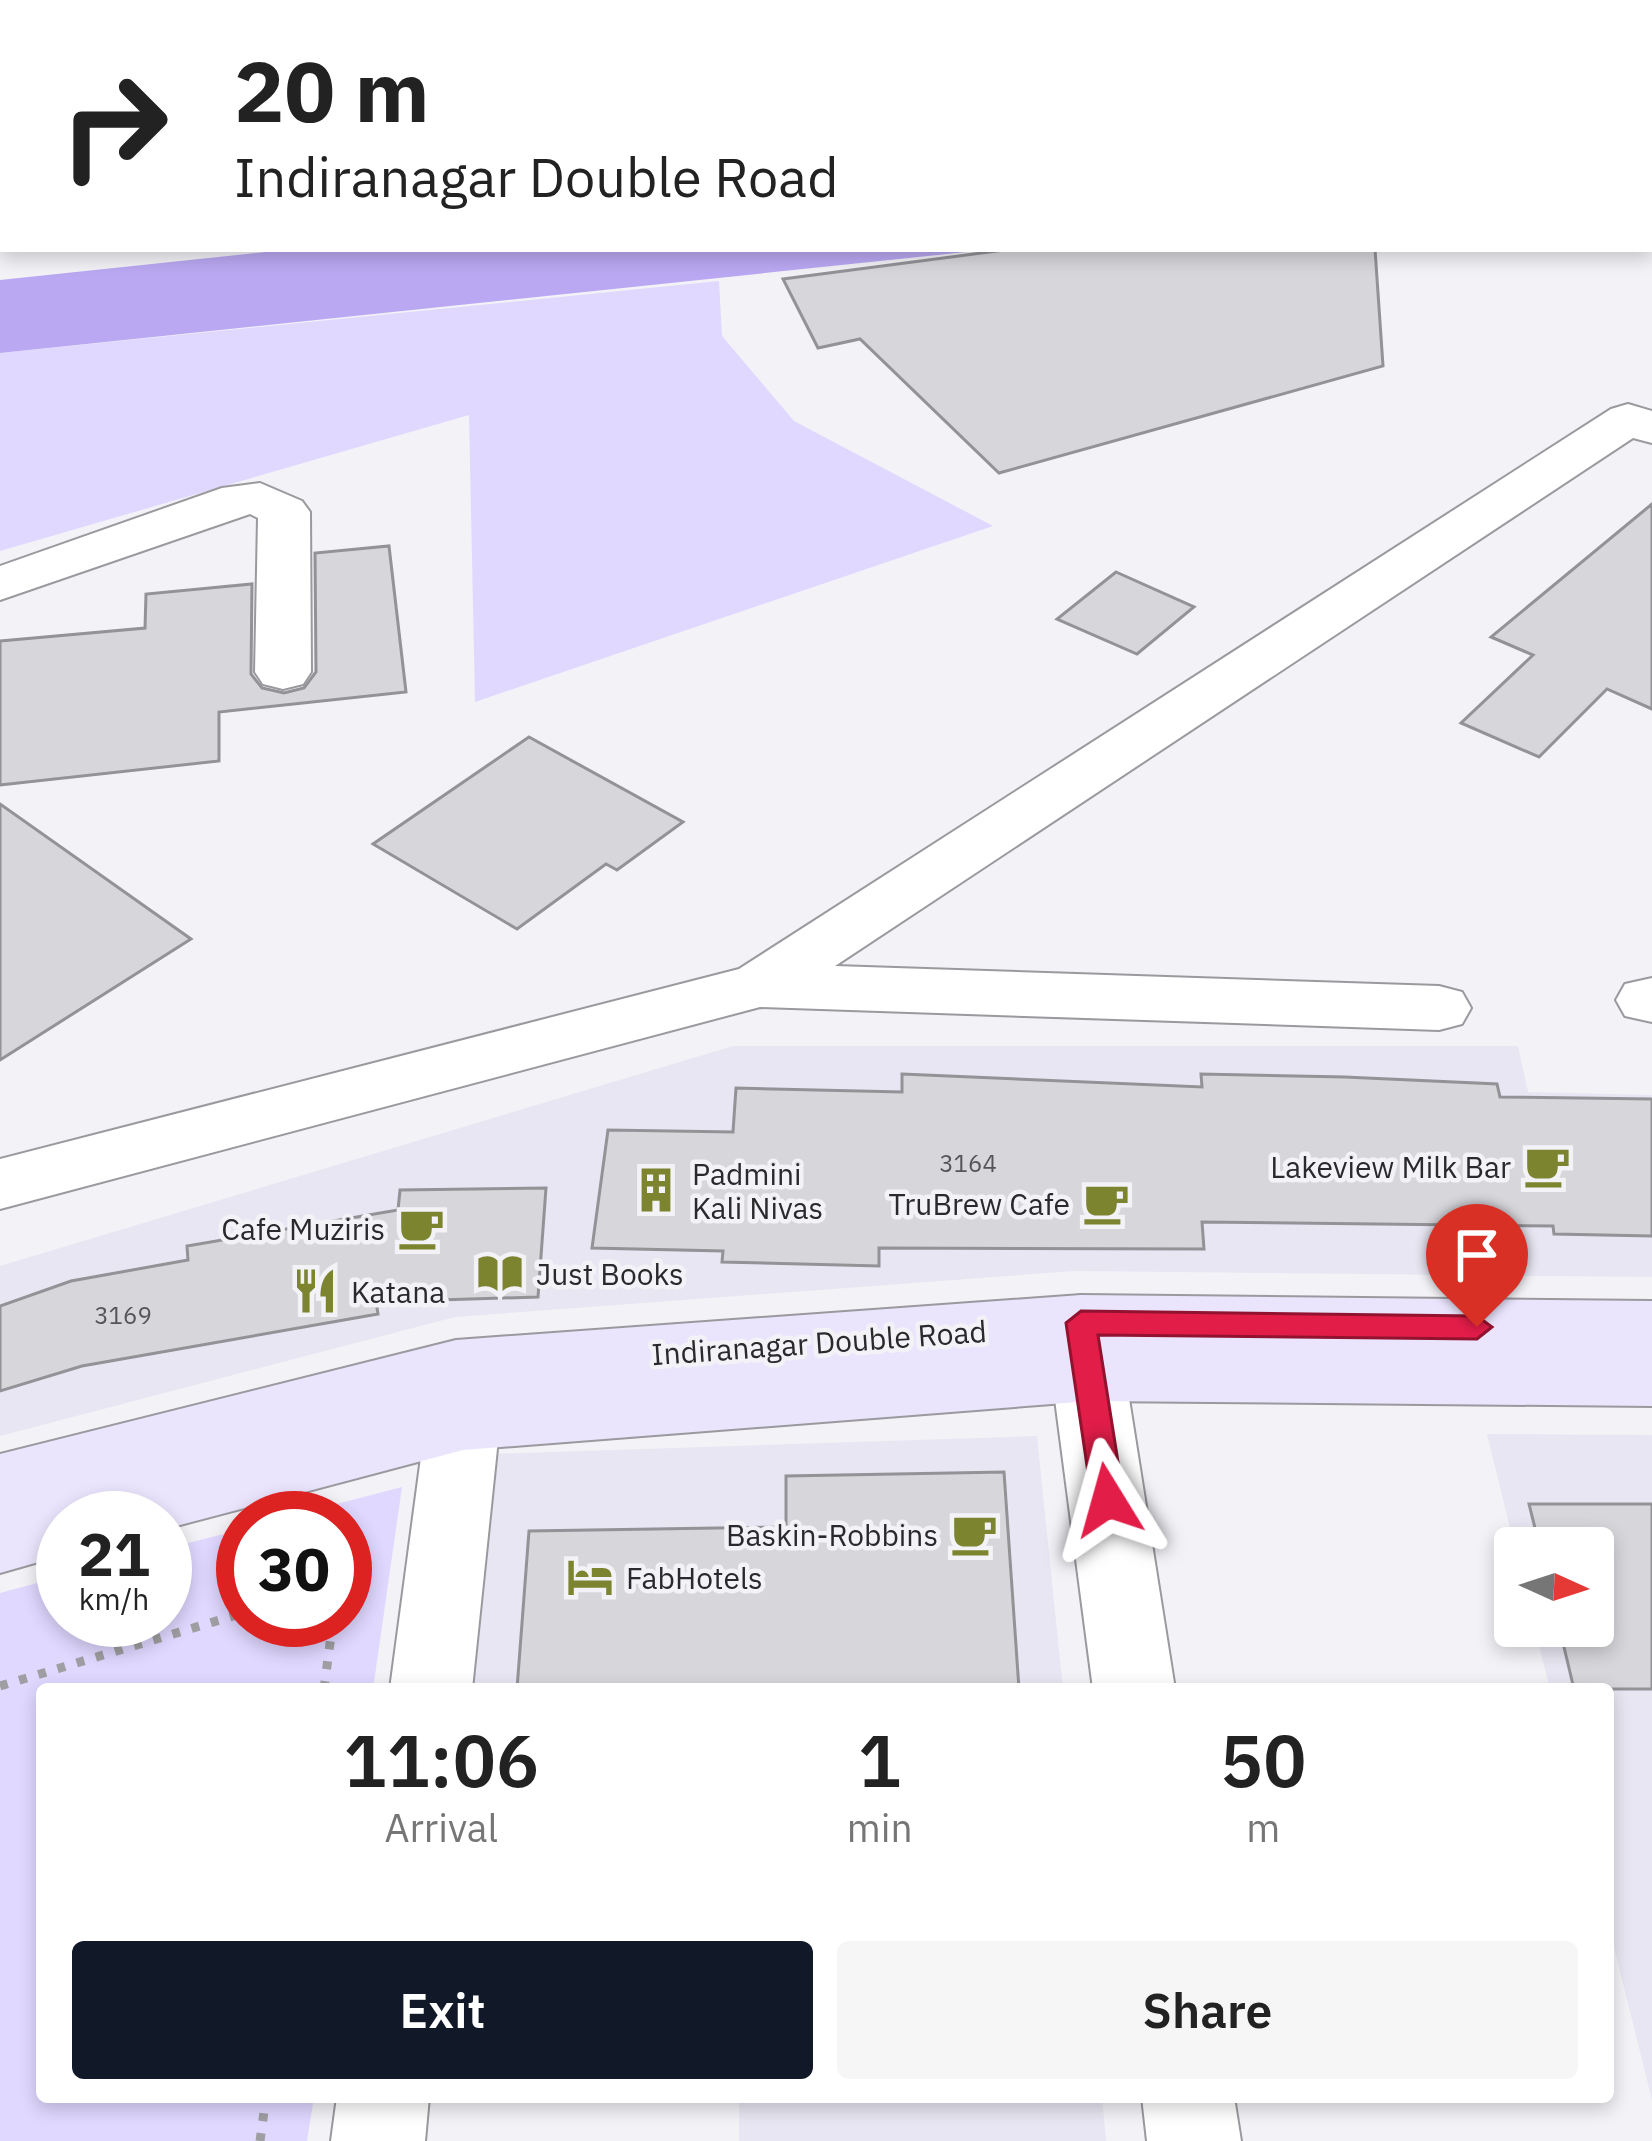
<!DOCTYPE html>
<style>
body{margin:0;font-family:"IBM Plex Sans",sans-serif;background:#f6f6f6;color:#222;height:100vh;display:flex;flex-direction:column;font-size:45px;white-space:nowrap}
*{box-sizing:border-box;margin:0}
p{font-size:39px;color:#767676}
.icon{flex:none;width:66px;height:66px;fill:none;stroke:currentColor;stroke-width:2;stroke-linecap:round;stroke-linejoin:round}
.map{position:relative;flex:1;overflow:hidden}
.details{position:absolute;left:36px;top:1683px;width:1578px;height:420px;display:flex;flex-direction:column;background:#fff;border-radius:12px;box-shadow:0 6px 18px #0003}
.details>*{flex:none}
.top-card{position:absolute;left:0px;top:0px;width:1653px;height:252px;box-shadow:0 6px 18px #0003;background:#fff;color:#222;overflow:hidden}
.needle{width:78px;rotate:93deg}
.tools{position:absolute;left:1494px;top:1527px;display:grid;gap:24px}
.tools a{display:grid;place-items:center;width:120px;height:120px;border-radius:12px;background:#fff;box-shadow:0 6px 18px #0003;font-size:60px}
.speed{position:absolute;left:36px;top:1491px;display:flex;gap:24px;font-size:60px;font-weight:700;text-align:center}
.speed>*{display:grid;place-content:center;width:156px;height:156px;border-radius:50%;background:#fff;box-shadow:0 6px 18px #0003;line-height:1}
.speed small{font-size:30px;font-weight:400}
.speed .limit{border:18px solid #d22;background:#fff;color:#111}
.pin{position:absolute;display:grid;place-items:center;width:102px;height:102px;color:#fff;margin:-123px -51px;border-radius:50% 50% 50% 0;rotate:-45deg;box-shadow:0 0 12px #0007}
.pin .icon{rotate:45deg}
.me{position:absolute;width:132px;margin:-66px;rotate:352deg;stroke-linejoin:round;filter:drop-shadow(0 0 9px #0008)}
.turn{display:flex;align-items:center;gap:42px;height:252px;padding:0 36px;font-size:54px}
.turn .icon{width:156px;height:156px;stroke-width:2.5}
.turn b{display:block;font-size:84px;line-height:102px}
.eta{display:flex;justify-content:space-evenly;align-items:center;height:204px;text-align:center}
.eta b{font-size:72px;font-weight:600;line-height:84px}
.primary-button{display:flex;gap:24px;margin-top:auto;padding:24px 36px}
.primary-button a{flex:1;height:138px;border-radius:12px;background:#111827;color:#fff;font-size:48px;font-weight:600;line-height:138px;text-align:center}
.primary-button a+a{background:#f6f6f6;color:#222}
.map>svg:first-child{display:block}
.built{fill:#e8e6f2}
.green{fill:#e0d8ff}
.water{fill:#baa8f2}
.building{fill:#d7d6db;stroke:#939297;stroke-width:3}
.lines{fill:none;stroke-linecap:round;stroke-linejoin:round}
.lane-casing{stroke:#9a999e;stroke-width:5}
.street-casing{stroke:#9a999e;stroke-width:4}
.secondary-casing{stroke:#9a999e;stroke-width:4}
.path{stroke:#9f9ea2;stroke-width:9;stroke-dasharray:8 12;stroke-linecap:butt}
.lane{fill:#fff;fill-rule:evenodd}
.street{fill:#fff;fill-rule:evenodd}
.secondary{fill:#eae4fc;fill-rule:evenodd}
.route{fill:#e11d48;stroke:#92132f;stroke-width:3}
.labels{text-anchor:middle;dominant-baseline:central;stroke-width:9;stroke-linejoin:round;paint-order:stroke}
.number-label{font-size:24px;fill:#555457}
.poi-label{font-size:30px;fill:#2a292b;stroke:#f3f2f7;text-anchor:end}
.street-label{font-size:30px;fill:#2a292b;stroke:#f3f2f7}
</style>
<div class="map">
<svg width="1652" height="2141" viewBox="0 0 1652 2141">
<rect width="100%" height="100%" fill="#f3f2f7"/>
<g class="built">
<path d="M733 1046H1518L1528 1092 1652 1095V1277L1074 1271 455 1317 0 1436V1266Z"/>
<path d="M1487 1434 1652 1435V2100L1608 1923V1689H1550L1534 1626H1593V1548H1515Z"/>
<path d="M1037 1436 1063 1689H464L490 1454Z"/>
<path d="M739 2097H1102L1106 2141H739Z"/>
</g>
<g class="green">
<path d="M719 281 722 336 794 421 993 526 475 702 469 415 0 551V353Z"/>
<path d="M402 1487 373 1689H42V2097H314L307 2141H0V1593L63 1576V1620H165V1549L243 1529V1620H345V1518H283Z"/>
</g>
<path class="water" d="M294 249H995L0 353V280Z"/>
<g class="building">
<path d="M1012 249H1375L1383 366 999 473 860 339 818 348 783 279Z"/>
<path d="M1652 504V709L1607 689 1539 757 1461 723 1533 655 1491 637Z"/>
<path d="M389 546 406 692 219 712V761L0 785V641L145 628 146 594 252 584 251 674 262 688 284 693 304 688 316 672 315 553Z"/>
<path d="M1116 572 1194 607 1137 654 1057 619Z"/>
<path d="M529 737 683 822 617 870 606 864 517 929 373 844Z"/>
<path d="M0 804 191 939 0 1060Z"/>
<path d="M902 1074 1202 1087 1201 1074 1345 1077 1497 1084 1500 1097 1652 1099V1236L1554 1234 1553 1226 1202 1222 1204 1249 879 1248V1266L722 1262 723 1251 592 1248 608 1130 733 1132 736 1088 902 1092Z"/>
<path d="M546 1188 538 1297 376 1302 378 1314 82 1366 0 1391V1306L71 1281 188 1260 187 1246 398 1210 400 1190Z"/>
<path d="M1004 1472 1019 1689H517L529 1531 786 1527V1476Z"/>
<path d="M1529 1504H1652V1689H1574L1559 1626H1593V1548H1540Z"/>
</g>
<g class="lines">
<g class="lane-casing">
<g id="lane">
<path d="M200 0H230L199 3Z"/>
<path d="M469 0H499L468 3Z"/>
<path d="M1319 0H1363L1365 3H1321Z"/>
</g>
</g>
<g class="street-casing">
<g id="street">
<path d="M1628 404 1652 411V443L1633 438 835 966 1439 986 1462 992 1471 1008 1462 1024 1439 1030 760 1007 0 1209V1159L739 969 1611 409Z"/>
<path d="M260 483 302 501 310 512 311 672 303 684 283 689 263 684 255 672 258 518 250 514 0 600V566L222 488Z"/>
<path d="M1652 978V1022L1625 1016 1616 1000 1625 984Z"/>
<path d="M1081 1295 1107 1303 1117 1323 1175 1689H1093L1045 1323 1055 1303Z"/>
<path d="M463 1390 490 1399 500 1420 472 1689H390L426 1420 436 1399Z"/>
<path d="M337 2097H429L425 2141H331Z"/>
<path d="M1142 2097H1234L1241 2141H1147Z"/>
</g>
</g>
<g class="secondary-casing">
<path id="secondary" d="M1081 1295 1652 1301V1406L1091 1401 463 1450 165 1529V1518H63V1555L0 1573V1454L456 1340Z"/>
</g>
<g class="path">
<path d="M0 1686 243 1613"/>
<path d="M324 1689 333 1620"/>
<path d="M260 2141 266 2097"/>
</g>
<use href="#lane" class="lane"/>
<use href="#street" class="street"/>
<use href="#secondary" class="secondary"/>
</g>
<path class="route" d="M1081 1311 1477 1316 1492 1327 1477 1339 1098 1335 1124 1500 1108 1513 1092 1500 1066 1323Z"/>
<defs>
<g id="cafe-bare" transform="scale(3.6)"><path d="M-5.5-4.5H6V0H3Q3 3.5 0 3.5H-2.5Q-5.5 3.5-5.5 0ZM3-3.2v2h1.7v-2ZM-6 4.5H4V6H-6Z" fill="#7c8430" stroke="#f3f2f7" stroke-width="2.5" paint-order="stroke"/></g>
<g id="building-bare" transform="scale(3.6)"><path d="M-4-6H4V6H1V3H-1V6H-4ZM-2.5-4.3h1.7v1.8h-1.7ZM.8-4.3h1.7v1.8H.8ZM-2.5-1h1.7V.8h-1.7ZM.8-1h1.7V.8H.8Z" fill="#7c8430" stroke="#f3f2f7" stroke-width="2.5" paint-order="stroke"/></g>
<g id="library-bare" transform="scale(3.6)"><path d="M-6-4Q-3-5.5-.7-3.5V5Q-3 3-6 4ZM6-4Q3-5.5 .7-3.5V5Q3 3 6 4Z" fill="#7c8430" stroke="#f3f2f7" stroke-width="2.5" paint-order="stroke"/></g>
<g id="restaurant-bare" transform="scale(3.6)"><path d="M-5-6h1v4h1v-4h1v4h1v-4h1v5L-1.5 .5V6h-2V.5L-5-1ZM5-6V6H3V1.5H1.5Q1.5-4 5-6Z" fill="#7c8430" stroke="#f3f2f7" stroke-width="2.5" paint-order="stroke"/></g>
<g id="hotel-bare" transform="scale(3.6)"><path d="M-6-4.5h1.5V1H6V5H4.5V3h-9V5H-6ZM-4 0a1.8 1.8 0 1 1 3.6 0ZM.5 0V-2.5h3Q6-2.5 6 0Z" fill="#7c8430" stroke="#f3f2f7" stroke-width="2.5" paint-order="stroke"/></g>
</defs>
<g fill-rule="evenodd">
<use href="#cafe-bare" x="1547" y="1166"/>
<use href="#building-bare" x="656" y="1190"/>
<use href="#cafe-bare" x="1106" y="1203"/>
<use href="#cafe-bare" x="421" y="1228"/>
<use href="#library-bare" x="500" y="1273"/>
<use href="#restaurant-bare" x="315" y="1291"/>
<use href="#cafe-bare" x="974" y="1534"/>
<use href="#hotel-bare" x="590" y="1577"/>
</g>
<g class="labels">
<g class="number-label">
<text x="968" y="1163">3164</text>
<text x="123" y="1315">3169</text>
</g>
<g class="poi-label">
<text x="1511" y="1166">Lakeview Milk Bar</text>
<text x="692" y="1173" text-anchor="start">Padmini<tspan x="692" dy="34">Kali Nivas</tspan></text>
<text x="1070" y="1203">TruBrew Cafe</text>
<text x="385" y="1228">Cafe Muziris</text>
<text x="536" y="1273" text-anchor="start">Just Books</text>
<text x="351" y="1291" text-anchor="start">Katana</text>
<text x="938" y="1534">Baskin-Robbins</text>
<text x="626" y="1577" text-anchor="start">FabHotels</text>
</g>
<g class="street-label">
<text transform="translate(819 1342) rotate(-4)">Indiranagar Double Road</text>
</g>
</g>
</svg>
<div class="tools">
<a><svg class="needle" viewBox="-14 -14 28 28"><path d="M0-13l5 13h-10z" fill="#e53935"/><path d="M0 13l5-13h-10z" fill="#767676"/></svg></a>
</div>
<div class="speed"><div>21<small>km/h</small></div><div class="limit">30</div></div>
<div class="pin" style="left:1477px;top:1327px;background:#d93025"><svg class="icon" aria-label="arrive" viewBox="0 0 24 24"><path d="M6 21V4h12l-3 4 3 4H6"/></svg></div>
<svg class="me" style="left:1108px;top:1500px" viewBox="-20 -20 40 40"><path d="M0-17L14 15 0 8-14 15z" fill="#e11d48" stroke="#fff" stroke-width="4"/></svg>
<div class="top-card">
<div class="turn"><svg class="icon" aria-label="right" viewBox="0 0 24 24"><path d="M7 20v-9h11M14 6l5 5-5 5"/></svg><div><b>20 m</b>Indiranagar Double Road</div></div>
</div>
<section class="details">
<div class="eta">
<div><b>11:06</b><p>Arrival</p></div>
<div><b>1</b><p>min</p></div>
<div><b>50</b><p>m</p></div>
</div>
<div class="primary-button"><a>Exit</a><a>Share</a></div>
</section>
</div>
